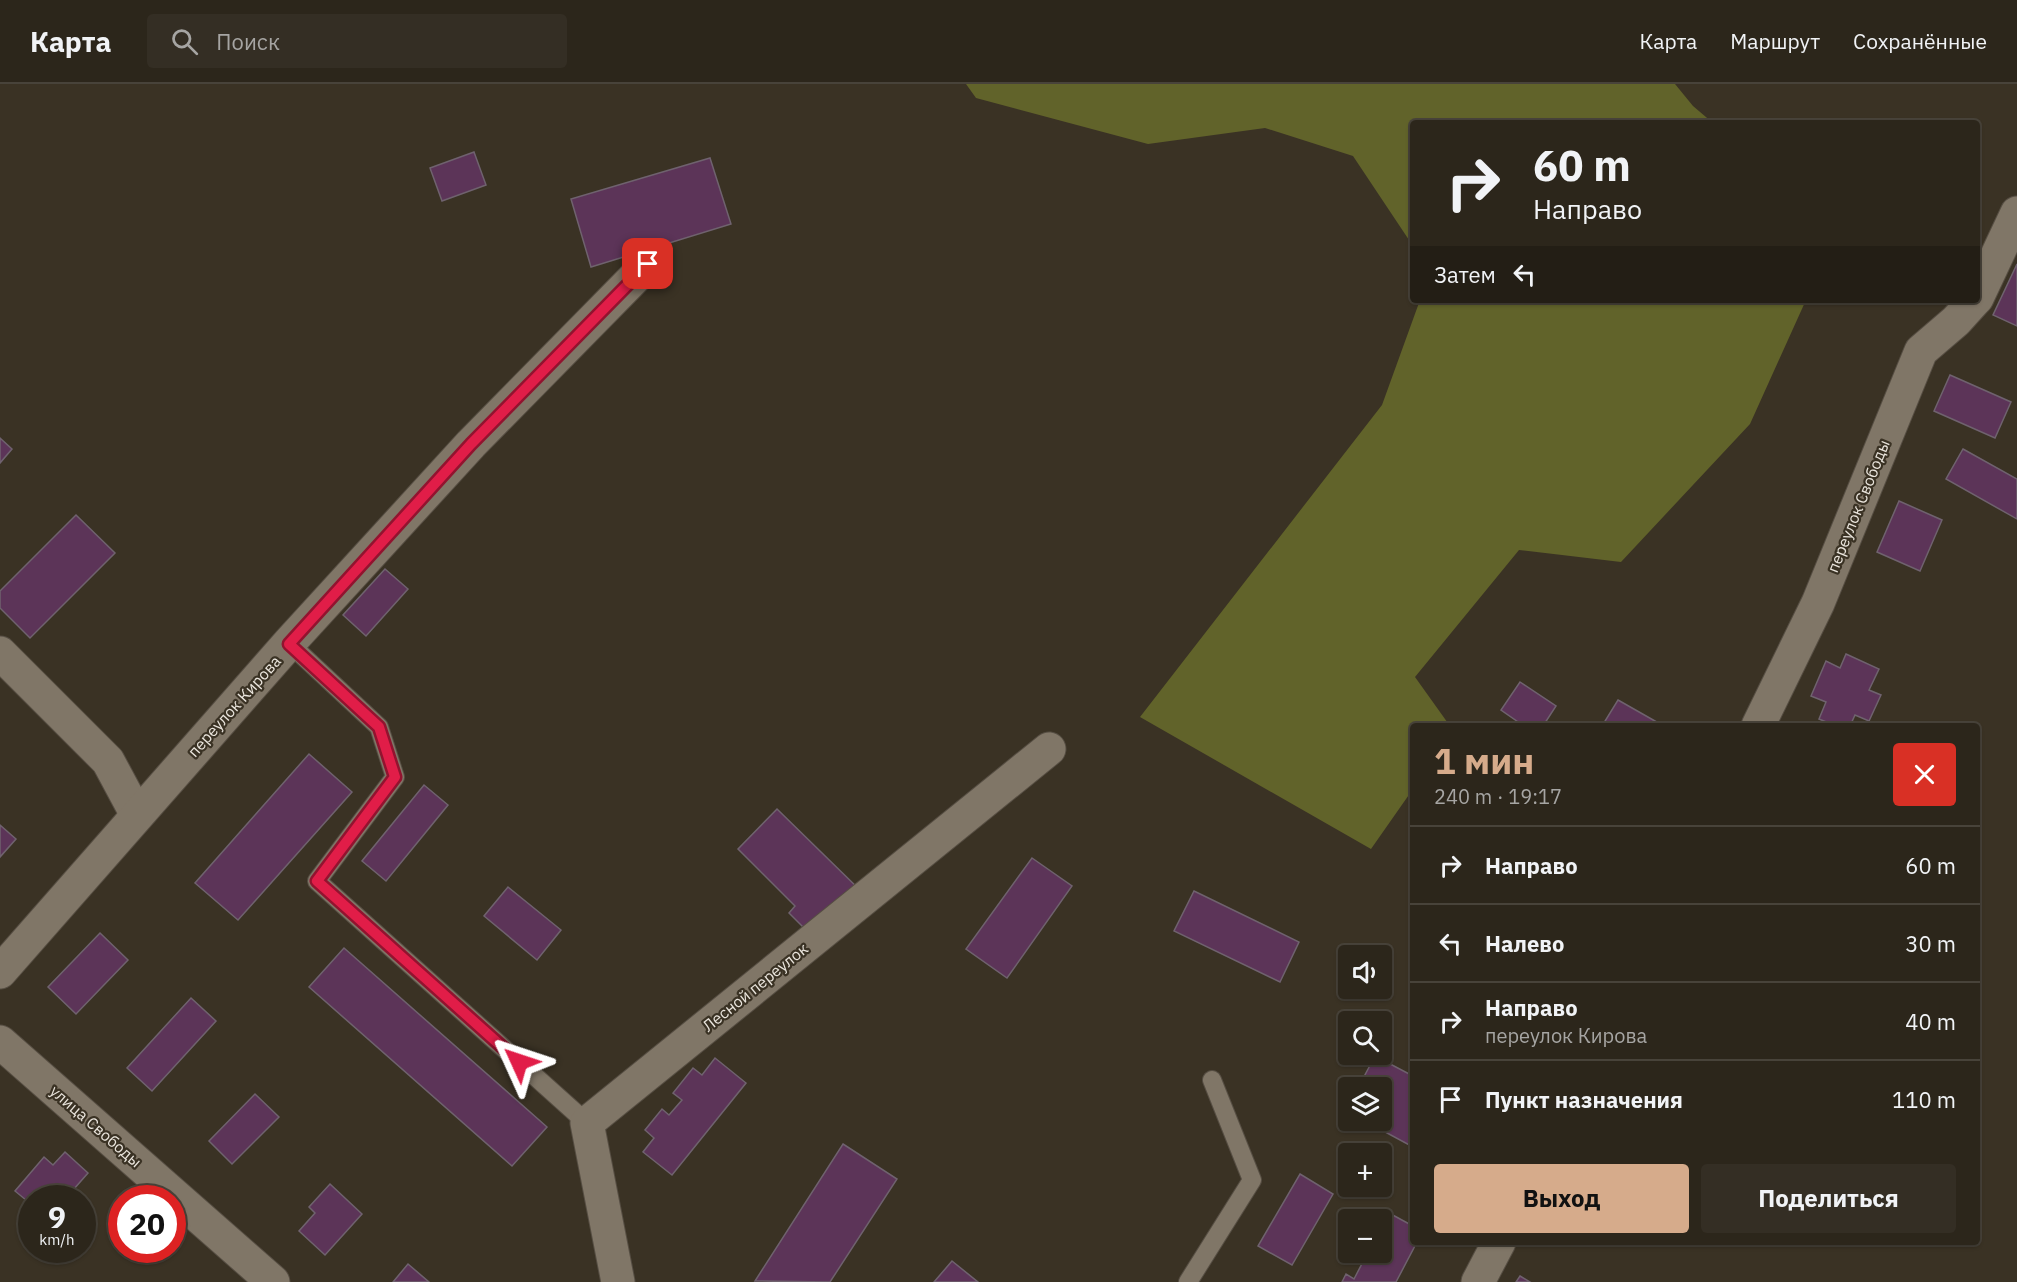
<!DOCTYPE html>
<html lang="ru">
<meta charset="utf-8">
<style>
body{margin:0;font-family:"IBM Plex Sans",sans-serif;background:#342e24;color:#f1f3f6;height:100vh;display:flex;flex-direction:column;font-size:22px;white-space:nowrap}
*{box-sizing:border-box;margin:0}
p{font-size:20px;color:#a6a5a3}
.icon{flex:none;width:33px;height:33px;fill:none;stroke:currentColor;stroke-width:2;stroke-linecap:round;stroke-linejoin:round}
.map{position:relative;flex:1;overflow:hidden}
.sheet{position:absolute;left:1410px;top:639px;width:570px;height:522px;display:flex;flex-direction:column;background:#2c261b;border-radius:6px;box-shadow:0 2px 4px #0004,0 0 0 2px #48433a}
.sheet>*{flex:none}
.guide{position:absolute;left:1410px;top:36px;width:570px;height:183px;border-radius:6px;box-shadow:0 2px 4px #0004,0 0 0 2px #48433a;background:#2c261b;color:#f1f3f6;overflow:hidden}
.tools{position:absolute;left:1338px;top:861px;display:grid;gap:12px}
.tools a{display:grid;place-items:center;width:54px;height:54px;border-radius:6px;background:#2c261b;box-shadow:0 2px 4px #0004,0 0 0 2px #48433a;font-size:30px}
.speed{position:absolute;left:18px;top:1101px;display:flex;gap:12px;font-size:30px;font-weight:700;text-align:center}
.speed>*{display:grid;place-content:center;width:78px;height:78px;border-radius:50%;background:#2c261b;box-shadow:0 2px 4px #0004,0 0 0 2px #48433a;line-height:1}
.speed small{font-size:15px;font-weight:400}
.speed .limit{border:9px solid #d22;background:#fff;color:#111}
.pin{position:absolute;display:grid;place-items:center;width:51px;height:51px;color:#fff;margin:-26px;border-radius:12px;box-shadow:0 3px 9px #0006}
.me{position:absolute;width:66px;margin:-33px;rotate:312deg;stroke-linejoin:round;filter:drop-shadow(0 0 4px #0008)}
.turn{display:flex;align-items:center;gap:21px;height:126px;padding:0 24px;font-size:27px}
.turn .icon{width:78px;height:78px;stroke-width:2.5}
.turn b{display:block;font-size:42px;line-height:51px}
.then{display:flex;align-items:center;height:57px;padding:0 24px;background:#0003;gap:12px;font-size:22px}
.round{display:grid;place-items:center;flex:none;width:63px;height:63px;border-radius:6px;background:#342e24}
.headline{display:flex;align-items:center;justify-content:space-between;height:102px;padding:0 24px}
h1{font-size:36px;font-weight:700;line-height:45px;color:#d6ab8b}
.action{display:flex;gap:12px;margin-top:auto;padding:12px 24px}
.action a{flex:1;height:69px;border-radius:6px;background:#d6ab8b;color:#111;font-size:24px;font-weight:700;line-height:69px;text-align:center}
.action a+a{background:#342e24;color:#f1f3f6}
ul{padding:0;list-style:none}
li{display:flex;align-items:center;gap:18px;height:78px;padding:0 24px;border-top:2px solid #48433a}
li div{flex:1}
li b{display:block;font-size:22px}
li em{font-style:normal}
header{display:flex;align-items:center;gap:36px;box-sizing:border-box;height:84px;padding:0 30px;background:#2c261b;border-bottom:2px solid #48433a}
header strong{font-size:28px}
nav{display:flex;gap:33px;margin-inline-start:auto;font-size:21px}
.search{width:420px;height:54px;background:#342e24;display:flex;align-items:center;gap:15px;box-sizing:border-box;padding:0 21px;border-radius:6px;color:#a6a5a3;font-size:22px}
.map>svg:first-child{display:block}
.forest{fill:#61632a}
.building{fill:#5c3458;stroke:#6f626e;stroke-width:1.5}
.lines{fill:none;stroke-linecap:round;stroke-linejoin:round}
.lane-casing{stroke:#564e43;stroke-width:20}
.street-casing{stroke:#564e43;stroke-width:35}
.lane{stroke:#807667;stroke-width:18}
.street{stroke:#807667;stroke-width:33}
.route-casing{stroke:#92132f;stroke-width:15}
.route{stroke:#e11d48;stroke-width:10}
.labels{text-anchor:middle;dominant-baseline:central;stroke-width:4.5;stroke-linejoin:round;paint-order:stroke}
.street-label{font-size:16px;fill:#ebe6de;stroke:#3a3224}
</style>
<header>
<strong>Карта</strong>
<div class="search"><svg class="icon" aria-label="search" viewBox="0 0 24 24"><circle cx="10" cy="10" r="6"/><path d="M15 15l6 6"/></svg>Поиск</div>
<nav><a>Карта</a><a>Маршрут</a><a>Сохранённые</a></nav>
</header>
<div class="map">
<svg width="2017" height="1198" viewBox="0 0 2017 1198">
<rect width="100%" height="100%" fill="#3a3224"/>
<g class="forest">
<path d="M966 0H1675L1693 22 1713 39H1413V162L1353 72 1265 44 1148 60 976 14Z"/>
<path d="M1420 216H1806L1750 340 1621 478 1519 466 1415 593 1450 642H1413V705L1371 765 1140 633 1382 321Z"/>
</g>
<g class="building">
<path d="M474 68 486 101 442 117 430 84Z"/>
<path d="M710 74 731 140 591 183 571 115Z"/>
<path d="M2017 180V242L1993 231Z"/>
<path d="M1950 291 2011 318 1995 354 1934 327Z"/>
<path d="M0 354 12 365 0 379Z"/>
<path d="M1963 365 2017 395V435L1946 395Z"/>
<path d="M1899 417 1942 436 1920 487 1877 468Z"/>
<path d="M76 431 115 469 30 554 0 524V507Z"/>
<path d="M385 485 408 505 366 552 343 531Z"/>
<path d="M1846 570 1879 585 1869 606 1881 611 1869 637 1855 631 1850 642H1836L1819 635 1826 618 1811 612 1826 577 1840 584Z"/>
<path d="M1520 598 1556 622 1543 642H1524L1501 626Z"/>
<path d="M1618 616 1662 641 1661 642H1602Z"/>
<path d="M309 670 352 708 238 836 195 799Z"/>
<path d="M424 701 448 721 386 797 362 777Z"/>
<path d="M777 725 865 811 818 858 789 829 795 822 738 765Z"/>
<path d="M0 741 16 755 0 773Z"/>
<path d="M1032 774 1072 802 1007 894 966 865Z"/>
<path d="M508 803 561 846 537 876 484 832Z"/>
<path d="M1194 807 1299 858 1280 898 1174 847Z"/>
<path d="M100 849 128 876 76 930 48 903Z"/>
<path d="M344 864 547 1043 512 1082 309 903Z"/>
<path d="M191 914 216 937 152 1007 127 984Z"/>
<path d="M1375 972 1413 992V1063L1363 1036H1382V1004H1358Z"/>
<path d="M715 974 746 999 672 1091 643 1068 654 1054 645 1046 662 1025 669 1031 682 1016 673 1009 693 984 702 991Z"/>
<path d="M255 1010 279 1033 232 1080 209 1057Z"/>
<path d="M843 1060 897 1095 830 1198 755 1197Z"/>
<path d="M65 1068 88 1089 66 1114H32V1121L15 1107 44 1073 53 1081Z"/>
<path d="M1300 1090 1333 1110 1292 1181 1258 1162Z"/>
<path d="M330 1100 362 1130 325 1171 299 1147 315 1129 309 1123Z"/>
<path d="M1389 1129 1413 1142V1158H1417L1396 1198H1342L1346 1190 1354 1195 1367 1170 1363 1168H1382V1145Z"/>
<path d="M952 1177 978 1198H934Z"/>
<path d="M408 1180 429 1198H393Z"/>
<path d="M1520 1192 1530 1198H1516Z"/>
</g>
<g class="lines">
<g class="lane-casing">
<g id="lane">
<path d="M289 559 379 643 395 693 317 797 587 1039"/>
<path d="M1188 1198 1252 1096 1212 996"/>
</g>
</g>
<g class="street-casing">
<g id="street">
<path d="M1977 214 2017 129"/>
<path d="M0 569 108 677 137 731"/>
<path d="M1758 642 1818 519 1921 267 1956 237 1975 216"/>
<path d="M0 888 289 559 471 360 648 180"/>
<path d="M0 958 273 1198"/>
<path d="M618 1198 587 1039 1049 665"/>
<path d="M1478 1198 1499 1158"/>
</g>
</g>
<use href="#lane" class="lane"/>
<use href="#street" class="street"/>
</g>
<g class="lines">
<g class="route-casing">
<path id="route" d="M519 978 317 797 395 693 379 643 289 560 471 360 648 180"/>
</g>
<use href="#route" class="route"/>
</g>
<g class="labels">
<g class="street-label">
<text transform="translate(1858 422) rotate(-68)">переулок Свободы</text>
<text transform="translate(234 622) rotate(-48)">переулок Кирова</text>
<text transform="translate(755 903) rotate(-39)">Лесной переулок</text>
<text transform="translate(96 1042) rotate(41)">улица Свободы</text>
</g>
</g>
</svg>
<div class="tools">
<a><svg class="icon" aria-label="sound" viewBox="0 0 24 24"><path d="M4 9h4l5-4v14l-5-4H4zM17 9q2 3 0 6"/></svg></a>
<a><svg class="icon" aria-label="search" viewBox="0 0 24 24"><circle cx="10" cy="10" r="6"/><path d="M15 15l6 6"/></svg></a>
<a><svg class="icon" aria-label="layers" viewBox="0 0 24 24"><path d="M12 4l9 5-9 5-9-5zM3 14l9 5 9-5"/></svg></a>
<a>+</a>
<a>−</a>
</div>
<div class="speed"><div>9<small>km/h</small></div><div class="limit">20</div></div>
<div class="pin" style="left:648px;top:180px;background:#d93025"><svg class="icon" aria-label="arrive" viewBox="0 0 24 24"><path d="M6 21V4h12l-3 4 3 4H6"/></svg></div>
<svg class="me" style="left:519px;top:978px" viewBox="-20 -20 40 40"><path d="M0-17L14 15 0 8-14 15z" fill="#e11d48" stroke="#fff" stroke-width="4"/></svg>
<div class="guide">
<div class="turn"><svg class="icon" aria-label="right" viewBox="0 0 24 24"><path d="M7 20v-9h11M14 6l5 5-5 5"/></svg><div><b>60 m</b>Направо</div></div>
<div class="then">Затем<svg class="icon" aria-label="left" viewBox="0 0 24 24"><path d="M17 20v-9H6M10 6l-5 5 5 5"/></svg></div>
</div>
<section class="sheet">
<div class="headline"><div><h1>1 мин</h1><p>240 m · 19:17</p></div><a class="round" style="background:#d93025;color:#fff"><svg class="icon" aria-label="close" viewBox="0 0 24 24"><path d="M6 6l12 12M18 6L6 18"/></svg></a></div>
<ul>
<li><svg class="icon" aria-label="right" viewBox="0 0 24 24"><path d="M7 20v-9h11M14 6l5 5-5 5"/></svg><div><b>Направо</b></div><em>60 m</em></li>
<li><svg class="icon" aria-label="left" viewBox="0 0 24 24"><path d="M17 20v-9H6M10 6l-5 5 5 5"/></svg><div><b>Налево</b></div><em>30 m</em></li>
<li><svg class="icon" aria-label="right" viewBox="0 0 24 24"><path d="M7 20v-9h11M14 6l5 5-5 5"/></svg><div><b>Направо</b><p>переулок Кирова</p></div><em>40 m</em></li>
<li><svg class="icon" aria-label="arrive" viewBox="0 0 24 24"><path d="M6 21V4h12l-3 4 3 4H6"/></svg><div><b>Пункт назначения</b></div><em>110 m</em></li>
</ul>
<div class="action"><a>Выход</a><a>Поделиться</a></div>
</section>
</div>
